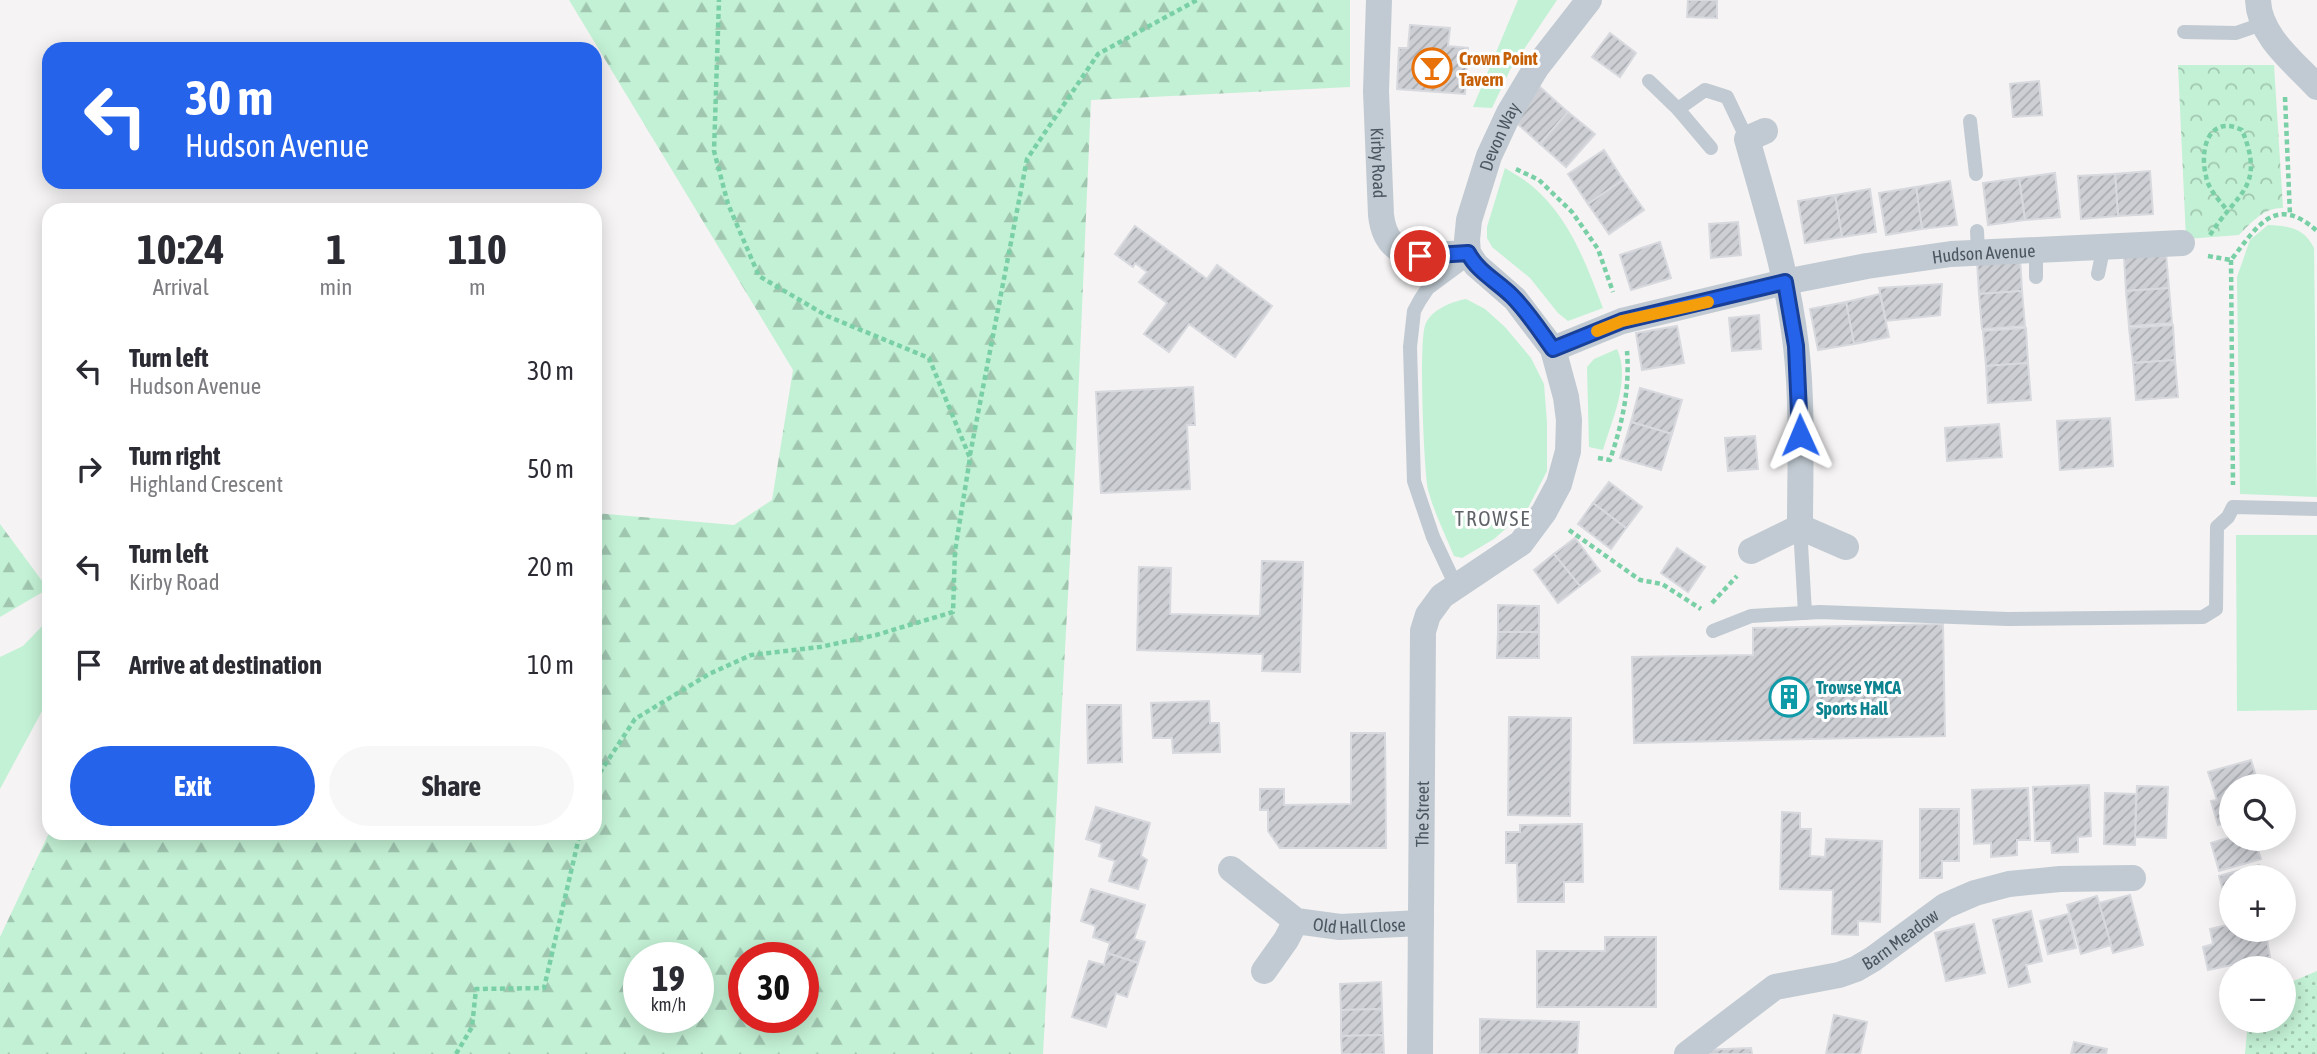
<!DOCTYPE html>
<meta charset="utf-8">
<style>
body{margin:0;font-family:"Asap Condensed",sans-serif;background:#f7f7f7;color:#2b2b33;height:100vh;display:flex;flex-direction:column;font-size:26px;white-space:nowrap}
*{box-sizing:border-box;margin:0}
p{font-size:23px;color:#7c7c81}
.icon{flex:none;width:38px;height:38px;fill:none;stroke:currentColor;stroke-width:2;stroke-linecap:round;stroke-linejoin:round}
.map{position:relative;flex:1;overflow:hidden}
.panel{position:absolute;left:42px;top:203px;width:560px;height:637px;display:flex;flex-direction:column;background:#fff;border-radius:21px;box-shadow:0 4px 18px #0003}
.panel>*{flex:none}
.top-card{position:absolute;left:42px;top:42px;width:560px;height:147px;border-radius:21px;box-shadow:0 4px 18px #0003;background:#2563eb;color:#fff;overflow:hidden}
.buttons{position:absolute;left:2219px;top:774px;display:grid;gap:14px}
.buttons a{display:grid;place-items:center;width:77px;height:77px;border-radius:50%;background:#fff;box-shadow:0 4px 18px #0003;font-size:35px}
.speed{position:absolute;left:623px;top:942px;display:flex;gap:14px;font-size:35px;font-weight:700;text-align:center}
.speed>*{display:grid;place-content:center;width:91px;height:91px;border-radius:50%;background:#fff;box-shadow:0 4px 18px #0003;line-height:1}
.speed small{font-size:18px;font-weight:400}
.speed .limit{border:10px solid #d22;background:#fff;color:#111}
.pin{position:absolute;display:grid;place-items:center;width:60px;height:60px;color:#fff;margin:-30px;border:4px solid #fff;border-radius:50%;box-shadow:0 2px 7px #0007}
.me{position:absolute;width:77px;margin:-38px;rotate:359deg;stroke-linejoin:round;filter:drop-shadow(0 0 5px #0008)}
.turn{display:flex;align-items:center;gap:24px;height:147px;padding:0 28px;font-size:32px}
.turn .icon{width:91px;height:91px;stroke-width:2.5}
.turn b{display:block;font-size:49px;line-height:60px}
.eta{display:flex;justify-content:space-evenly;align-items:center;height:119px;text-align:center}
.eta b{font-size:42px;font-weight:700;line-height:49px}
.cta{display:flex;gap:14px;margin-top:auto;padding:14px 28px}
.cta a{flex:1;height:80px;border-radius:42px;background:#2563eb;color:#fff;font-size:28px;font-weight:700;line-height:80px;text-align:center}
.cta a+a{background:#f7f7f7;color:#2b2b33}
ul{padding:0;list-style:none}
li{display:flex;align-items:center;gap:21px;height:98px;padding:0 28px}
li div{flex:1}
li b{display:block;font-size:26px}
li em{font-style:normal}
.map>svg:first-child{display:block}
.grass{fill:#c3f1d5}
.forest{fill:url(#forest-firs);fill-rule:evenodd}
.park{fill:url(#park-crowns)}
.garden{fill:url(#garden-dots)}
.building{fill:url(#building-hatch);stroke:#d7d9de;stroke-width:2}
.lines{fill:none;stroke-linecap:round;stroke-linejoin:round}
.path{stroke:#7ad0a6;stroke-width:4.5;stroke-dasharray:5 3.5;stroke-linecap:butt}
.service{stroke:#c1cad2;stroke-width:14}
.minor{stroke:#c1cad2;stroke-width:26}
.route-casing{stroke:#184099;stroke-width:18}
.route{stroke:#2563eb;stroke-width:12}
.slow{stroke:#f59e0b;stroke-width:12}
.labels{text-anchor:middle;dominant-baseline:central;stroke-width:6;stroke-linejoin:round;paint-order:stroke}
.food-label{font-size:18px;font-weight:bold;fill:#c56008;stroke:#fff;text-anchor:start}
.street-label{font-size:18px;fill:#4a5661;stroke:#fff}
.culture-label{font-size:18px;font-weight:bold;fill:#0d838f;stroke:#fff;text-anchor:start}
.quarter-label{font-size:21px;letter-spacing:2px;fill:#5f6368;stroke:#fff}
</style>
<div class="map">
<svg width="2317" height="1054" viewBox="0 0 2317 1054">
<defs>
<pattern id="forest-firs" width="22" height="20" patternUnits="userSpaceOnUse" patternTransform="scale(1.75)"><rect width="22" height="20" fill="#c3f1d5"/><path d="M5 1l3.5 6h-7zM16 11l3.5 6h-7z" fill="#a0c6b0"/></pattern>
<pattern id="park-crowns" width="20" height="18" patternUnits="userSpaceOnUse" patternTransform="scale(1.75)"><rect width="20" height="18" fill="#c3f1d5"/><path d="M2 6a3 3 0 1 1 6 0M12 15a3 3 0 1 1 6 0" fill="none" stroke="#a0c6b0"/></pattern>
<pattern id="garden-dots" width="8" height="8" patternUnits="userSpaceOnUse" patternTransform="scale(1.75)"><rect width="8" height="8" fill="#c3f1d5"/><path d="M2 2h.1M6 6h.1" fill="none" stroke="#a0c6b0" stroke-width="1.8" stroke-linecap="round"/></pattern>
<pattern id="building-hatch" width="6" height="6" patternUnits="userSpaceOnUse" patternTransform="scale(1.75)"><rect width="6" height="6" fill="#cdcfd5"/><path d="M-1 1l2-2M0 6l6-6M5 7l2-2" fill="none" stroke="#a8abb0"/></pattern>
</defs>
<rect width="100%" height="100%" fill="#f5f3f3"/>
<g class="grass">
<path d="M1518 0H1557L1510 70 1492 108 1473 107Z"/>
<path d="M1505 168C1514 174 1524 179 1532 186 1570 218 1586 264 1603 308L1568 321 1558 313 1530 278 1492 247 1487 238V227Z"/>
<path d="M2268 225C2289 226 2304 228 2314 248L2317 497 2240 494 2237 277 2250 240Z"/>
<path d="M1466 299 1485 309 1505 327 1531 358 1544 384 1547 423V471L1527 510 1494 539 1462 558 1454 556C1445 534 1434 512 1428 490 1424 471 1418 336 1426 323 1433 309 1451 302 1466 299Z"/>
<path d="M1617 349C1631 379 1612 420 1603 450L1589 447 1587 367 1594 359Z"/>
<path d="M2236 535H2317V710L2237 711Z"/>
<path d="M49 619V698L0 789V657L23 646Z"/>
</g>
<g class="forest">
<path d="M569 0H1350V87L1091 100 1076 447 1043 1054H0V937L49 833H595V513L734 525 772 500 793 370ZM639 957H698V1017H639ZM744 957H803V1017H744Z"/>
<path d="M0 524 48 589 0 617Z"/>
</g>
<path class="park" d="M2178 65H2274L2283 208C2264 207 2251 223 2239 235L2186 239Z"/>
<path class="garden" d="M2317 971V1054H2245L2248 1020H2284V985Z"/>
<g class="building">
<path d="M1688 0H1717V18L1687 17Z"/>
<path d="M1410 25 1450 28 1448 46 1468 48 1465 94 1397 89 1399 48H1408Z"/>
<path d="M1610 33 1636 53 1620 77 1592 57Z"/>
<path d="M2039 81 2042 115 2013 117 2010 84Z"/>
<path d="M1540 87 1568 112 1540 144 1512 119Z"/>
<path d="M1568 112 1595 134 1566 167 1540 144Z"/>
<path d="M1604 150 1623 180 1588 204 1568 174Z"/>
<path d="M2150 171 2153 214 2118 216 2115 174Z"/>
<path d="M2055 173 2060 217 2025 220 2019 178Z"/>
<path d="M2115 174 2118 216 2081 219 2078 176Z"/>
<path d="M2019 178 2025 220 1988 225 1983 183Z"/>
<path d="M1623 180 1644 210 1609 234 1588 204Z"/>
<path d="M1950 181 1957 225 1922 229 1916 187Z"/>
<path d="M1916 187 1922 229 1886 235 1879 193Z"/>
<path d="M1870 189 1876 232 1842 237 1835 195Z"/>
<path d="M1835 195 1842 237 1805 243 1798 201Z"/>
<path d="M1738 222 1741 255 1711 258 1709 224Z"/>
<path d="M1135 226 1207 279 1217 265 1272 306 1235 357 1189 324 1169 352 1144 334 1167 303 1139 282 1147 272 1135 263 1133 267 1115 254Z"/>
<path d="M1660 242 1671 278 1631 290 1620 255Z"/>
<path d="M2166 254 2169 288 2126 291 2124 257Z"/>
<path d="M2020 257 2022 291 1979 294 1977 260Z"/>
<path d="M1942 284 1940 315 1886 321 1879 288Z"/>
<path d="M2169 288 2172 323 2129 326 2126 291Z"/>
<path d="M2022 291 2025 326 1982 329 1979 294Z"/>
<path d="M1880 294 1889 337 1854 344 1846 302Z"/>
<path d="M1846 302 1854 344 1818 350 1810 309Z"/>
<path d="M1759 315 1761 349 1732 351 1729 318Z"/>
<path d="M2173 325 2175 360 2133 363 2129 328Z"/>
<path d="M1677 326 1684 363 1642 370 1636 333Z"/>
<path d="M2026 328 2028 363 1986 366 1983 331Z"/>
<path d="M2175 360 2178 397 2136 400 2133 363Z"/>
<path d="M2028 363 2031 400 1988 403 1986 366Z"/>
<path d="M1193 387 1195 425H1187L1190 489 1101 493 1096 392Z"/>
<path d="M1640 388 1682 400 1672 434 1631 422Z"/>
<path d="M2110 418 2113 466 2060 470 2057 421Z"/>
<path d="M1631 422 1672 434 1661 470 1620 458Z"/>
<path d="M1999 424 2002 457 1947 461 1945 428Z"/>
<path d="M1755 436 1758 469 1728 471 1725 438Z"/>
<path d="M1609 482 1642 507 1626 528 1593 503Z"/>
<path d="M1593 503 1626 528 1611 549 1578 524Z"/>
<path d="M1575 538 1600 571 1580 586 1554 554Z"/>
<path d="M1677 548 1705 567 1688 592 1661 573Z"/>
<path d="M1554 554 1580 586 1558 603 1534 570Z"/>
<path d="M1262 561 1303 562 1300 672 1262 671 1263 654 1137 650 1139 567 1171 568 1170 614 1260 616Z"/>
<path d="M1498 605 1539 606V632H1498Z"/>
<path d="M1943 624 1945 736 1634 743 1632 657 1753 655V628Z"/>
<path d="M1498 632H1539V658H1497Z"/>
<path d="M1209 701 1210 723H1219L1220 752 1173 753 1172 738H1153L1151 703Z"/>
<path d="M1087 705H1121L1122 762 1088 763Z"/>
<path d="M1509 717 1571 718 1570 816 1508 815Z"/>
<path d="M1351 733H1385L1386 848H1280L1268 831V810H1260V789H1284V805L1351 804Z"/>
<path d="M2251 760 2259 786H2231V821L2218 825 2211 801 2217 800 2208 772Z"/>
<path d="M2089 785 2091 836 2078 837V852L2052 853 2051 841H2035L2033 787Z"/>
<path d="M2137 786 2168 787 2166 838 2135 837Z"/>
<path d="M2028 788 2030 840H2017V855L1991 857V843L1974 844 1972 790Z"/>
<path d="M2105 793 2136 794 2135 845 2104 844Z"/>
<path d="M1096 807 1150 823 1141 856 1147 860 1138 889 1109 881 1115 861 1099 856 1102 844 1086 839Z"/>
<path d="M1920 809H1959V861H1942V878H1920Z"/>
<path d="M1782 812 1800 813V829H1811L1810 856 1825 857 1826 839 1882 841 1880 922 1858 921V935L1832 934 1833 890 1780 889Z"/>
<path d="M1582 824 1583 882H1564V902H1518L1517 863H1506V832H1520V825Z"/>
<path d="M2231 837 2254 838 2261 859 2219 871 2211 843Z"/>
<path d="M2259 865 2263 877H2231V907L2228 908 2219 876Z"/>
<path d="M1091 889 1145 905 1134 939 1145 942 1138 963 1107 953 1110 943 1093 937 1096 926 1081 921Z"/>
<path d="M2130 895 2143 945 2113 953 2099 903Z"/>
<path d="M2097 896 2111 945 2081 954 2067 905Z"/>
<path d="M2031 911 2042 961 2026 965 2030 982 2009 987 1993 920Z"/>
<path d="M2068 914 2076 948 2048 954 2040 921Z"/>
<path d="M1974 924 1985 973 1946 981 1935 933Z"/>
<path d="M2231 924V929H2265L2270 957 2208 970 2203 947 2213 944 2210 929Z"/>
<path d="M1605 937H1656V1007H1537V951H1605Z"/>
<path d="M1107 953 1138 963 1127 997 1116 993 1106 1027 1072 1017 1089 961 1104 965Z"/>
<path d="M1381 982 1382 1009 1341 1010 1340 984Z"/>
<path d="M1382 1009 1383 1035 1341 1036V1010Z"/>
<path d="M1834 1015 1867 1022 1860 1054H1826Z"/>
<path d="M1480 1019 1579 1022 1577 1054H1480Z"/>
<path d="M1383 1035 1384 1054H1342L1341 1036Z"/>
<path d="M2074 1042 2107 1049 2106 1054H2071Z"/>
<path d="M1751 1048 1752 1054H1701V1050Z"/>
</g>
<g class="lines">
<g class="path">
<path d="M2285 97 2290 215"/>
<path d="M1516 169 1539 180 1572 212 1598 249 1613 292"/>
<path d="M2210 235C2237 192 2266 188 2242 130 2209 114 2199 149 2206 176 2208 189 2219 200 2227 210"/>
<path d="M2208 256 2231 260C2257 227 2275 193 2317 231"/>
<path d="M2231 260 2233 485"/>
<path d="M970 455 1027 159 1098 54 1197 0"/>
<path d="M1598 458 1610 460C1622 424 1630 390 1627 351"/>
<path d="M1569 530 1640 580 1662 584 1701 609"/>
<path d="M1712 603 1737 576"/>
<path d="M595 780 635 719 709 674 751 655 820 647 876 635 953 612 955 551 970 458 929 358 827 316 759 276 728 204 714 151 719 0"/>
<path d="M456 1054 472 1027 476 989 544 988 580 833"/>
</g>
<g class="service">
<path d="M2184 32 2236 33 2262 24"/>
<path d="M1649 81 1678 109 1705 90 1727 97 1747 139"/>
<path d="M1678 109 1711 148"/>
<path d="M1970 121 1976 174"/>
<path d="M1977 231 1978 252"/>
<path d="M2036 250V277"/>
<path d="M2098 274 2104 245"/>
<path d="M1800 527 1805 613"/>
<path d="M1457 588 1433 537 1414 481 1410 347 1414 311 1420 300 1428 288 1470 257"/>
<path d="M1713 631 1751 616 1820 612 2008 619 2203 617 2216 609 2217 527 2228 517 2233 507 2317 509"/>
</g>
<g class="minor">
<path id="s1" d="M1379 0 1376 91 1381 215C1387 267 1430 254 1468 253"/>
<path d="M2258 0C2259 36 2294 62 2317 87"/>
<path id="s2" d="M1553 349 1622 321 1785 282 1867 266 1951 254 2182 243"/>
<path d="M1800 527 1846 547"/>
<path d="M1751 551 1800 527C1800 467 1803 406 1796 346 1788 275 1766 207 1747 139L1765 131"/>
<path id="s3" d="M1231 869 1296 921 1340 927 1421 923"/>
<path d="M1264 971 1286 940 1296 921"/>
<path id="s4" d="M1420 1054 1423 631 1428 615 1442 596 1521 543 1544 512 1559 484 1568 451 1569 420 1566 397 1553 349 1515 299 1476 265 1468 253 1467 240 1469 220 1489 156 1509 113 1536 68 1589 0"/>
<path id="s5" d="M1687 1054 1775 987 1839 975 1856 969 1873 959 1945 906 1975 893 2009 884 2060 879 2133 878"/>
</g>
</g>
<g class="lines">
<g class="route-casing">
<path id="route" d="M1420 256 1468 253C1478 272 1497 281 1512 296 1528 312 1540 331 1553 349L1622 321 1785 282 1796 346 1800 435"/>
</g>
<use href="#route" class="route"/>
<path class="slow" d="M1597 331 1622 321 1708 302"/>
</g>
<defs>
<g id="bar-ring" transform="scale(2.0125)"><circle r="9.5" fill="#fff" stroke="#e8710a" stroke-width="1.5"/><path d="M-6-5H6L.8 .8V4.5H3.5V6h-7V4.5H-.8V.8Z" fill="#e8710a"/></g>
<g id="building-ring" transform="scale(2.0125)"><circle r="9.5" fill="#fff" stroke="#0f9aa8" stroke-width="1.5"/><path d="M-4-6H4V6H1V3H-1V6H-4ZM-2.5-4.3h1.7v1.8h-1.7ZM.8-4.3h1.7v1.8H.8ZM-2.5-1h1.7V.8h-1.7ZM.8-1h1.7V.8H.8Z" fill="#0f9aa8"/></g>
</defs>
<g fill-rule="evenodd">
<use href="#bar-ring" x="1432" y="68"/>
<use href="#building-ring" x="1789" y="697"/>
</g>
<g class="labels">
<g class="food-label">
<text x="1459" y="58">Crown Point<tspan x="1459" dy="21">Tavern</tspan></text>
</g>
<g class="street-label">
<text stroke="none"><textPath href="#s4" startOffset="1018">Devon Way</textPath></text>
<text stroke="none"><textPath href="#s1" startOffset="163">Kirby Road</textPath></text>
<text stroke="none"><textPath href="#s2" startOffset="443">Hudson Avenue</textPath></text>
<text stroke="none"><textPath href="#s4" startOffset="240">The Street</textPath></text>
<text stroke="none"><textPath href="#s3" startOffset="147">Old Hall Close</textPath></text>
<text stroke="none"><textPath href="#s5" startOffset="247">Barn Meadow</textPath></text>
</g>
<g class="culture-label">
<text x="1816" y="687">Trowse YMCA<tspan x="1816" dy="21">Sports Hall</tspan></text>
</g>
<g class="quarter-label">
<text x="1493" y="518">TROWSE</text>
</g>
</g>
</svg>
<div class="buttons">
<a><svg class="icon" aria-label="search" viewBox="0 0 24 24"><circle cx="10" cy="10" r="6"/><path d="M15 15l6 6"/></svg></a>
<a>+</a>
<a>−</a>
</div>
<div class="speed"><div>19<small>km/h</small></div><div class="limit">30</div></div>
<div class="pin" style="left:1420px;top:256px;background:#d93025"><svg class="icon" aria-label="arrive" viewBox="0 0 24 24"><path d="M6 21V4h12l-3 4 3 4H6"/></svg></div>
<svg class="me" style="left:1800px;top:435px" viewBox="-20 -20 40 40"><path d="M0-17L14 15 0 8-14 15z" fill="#2563eb" stroke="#fff" stroke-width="4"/></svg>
<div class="top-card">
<div class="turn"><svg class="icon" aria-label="left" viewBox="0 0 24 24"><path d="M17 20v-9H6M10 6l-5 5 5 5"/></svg><div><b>30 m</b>Hudson Avenue</div></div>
</div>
<section class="panel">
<div class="eta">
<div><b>10:24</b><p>Arrival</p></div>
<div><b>1</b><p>min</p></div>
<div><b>110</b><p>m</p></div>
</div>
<ul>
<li><svg class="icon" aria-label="left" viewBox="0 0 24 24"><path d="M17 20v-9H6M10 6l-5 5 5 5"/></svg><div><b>Turn left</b><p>Hudson Avenue</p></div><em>30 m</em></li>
<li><svg class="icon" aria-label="right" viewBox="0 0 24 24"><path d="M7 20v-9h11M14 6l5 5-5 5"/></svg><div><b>Turn right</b><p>Highland Crescent</p></div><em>50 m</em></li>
<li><svg class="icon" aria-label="left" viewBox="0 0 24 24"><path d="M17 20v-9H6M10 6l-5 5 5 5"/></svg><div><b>Turn left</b><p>Kirby Road</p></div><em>20 m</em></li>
<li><svg class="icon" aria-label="arrive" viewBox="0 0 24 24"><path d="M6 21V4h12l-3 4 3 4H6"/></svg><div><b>Arrive at destination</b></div><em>10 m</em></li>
</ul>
<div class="cta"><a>Exit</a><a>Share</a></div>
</section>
</div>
